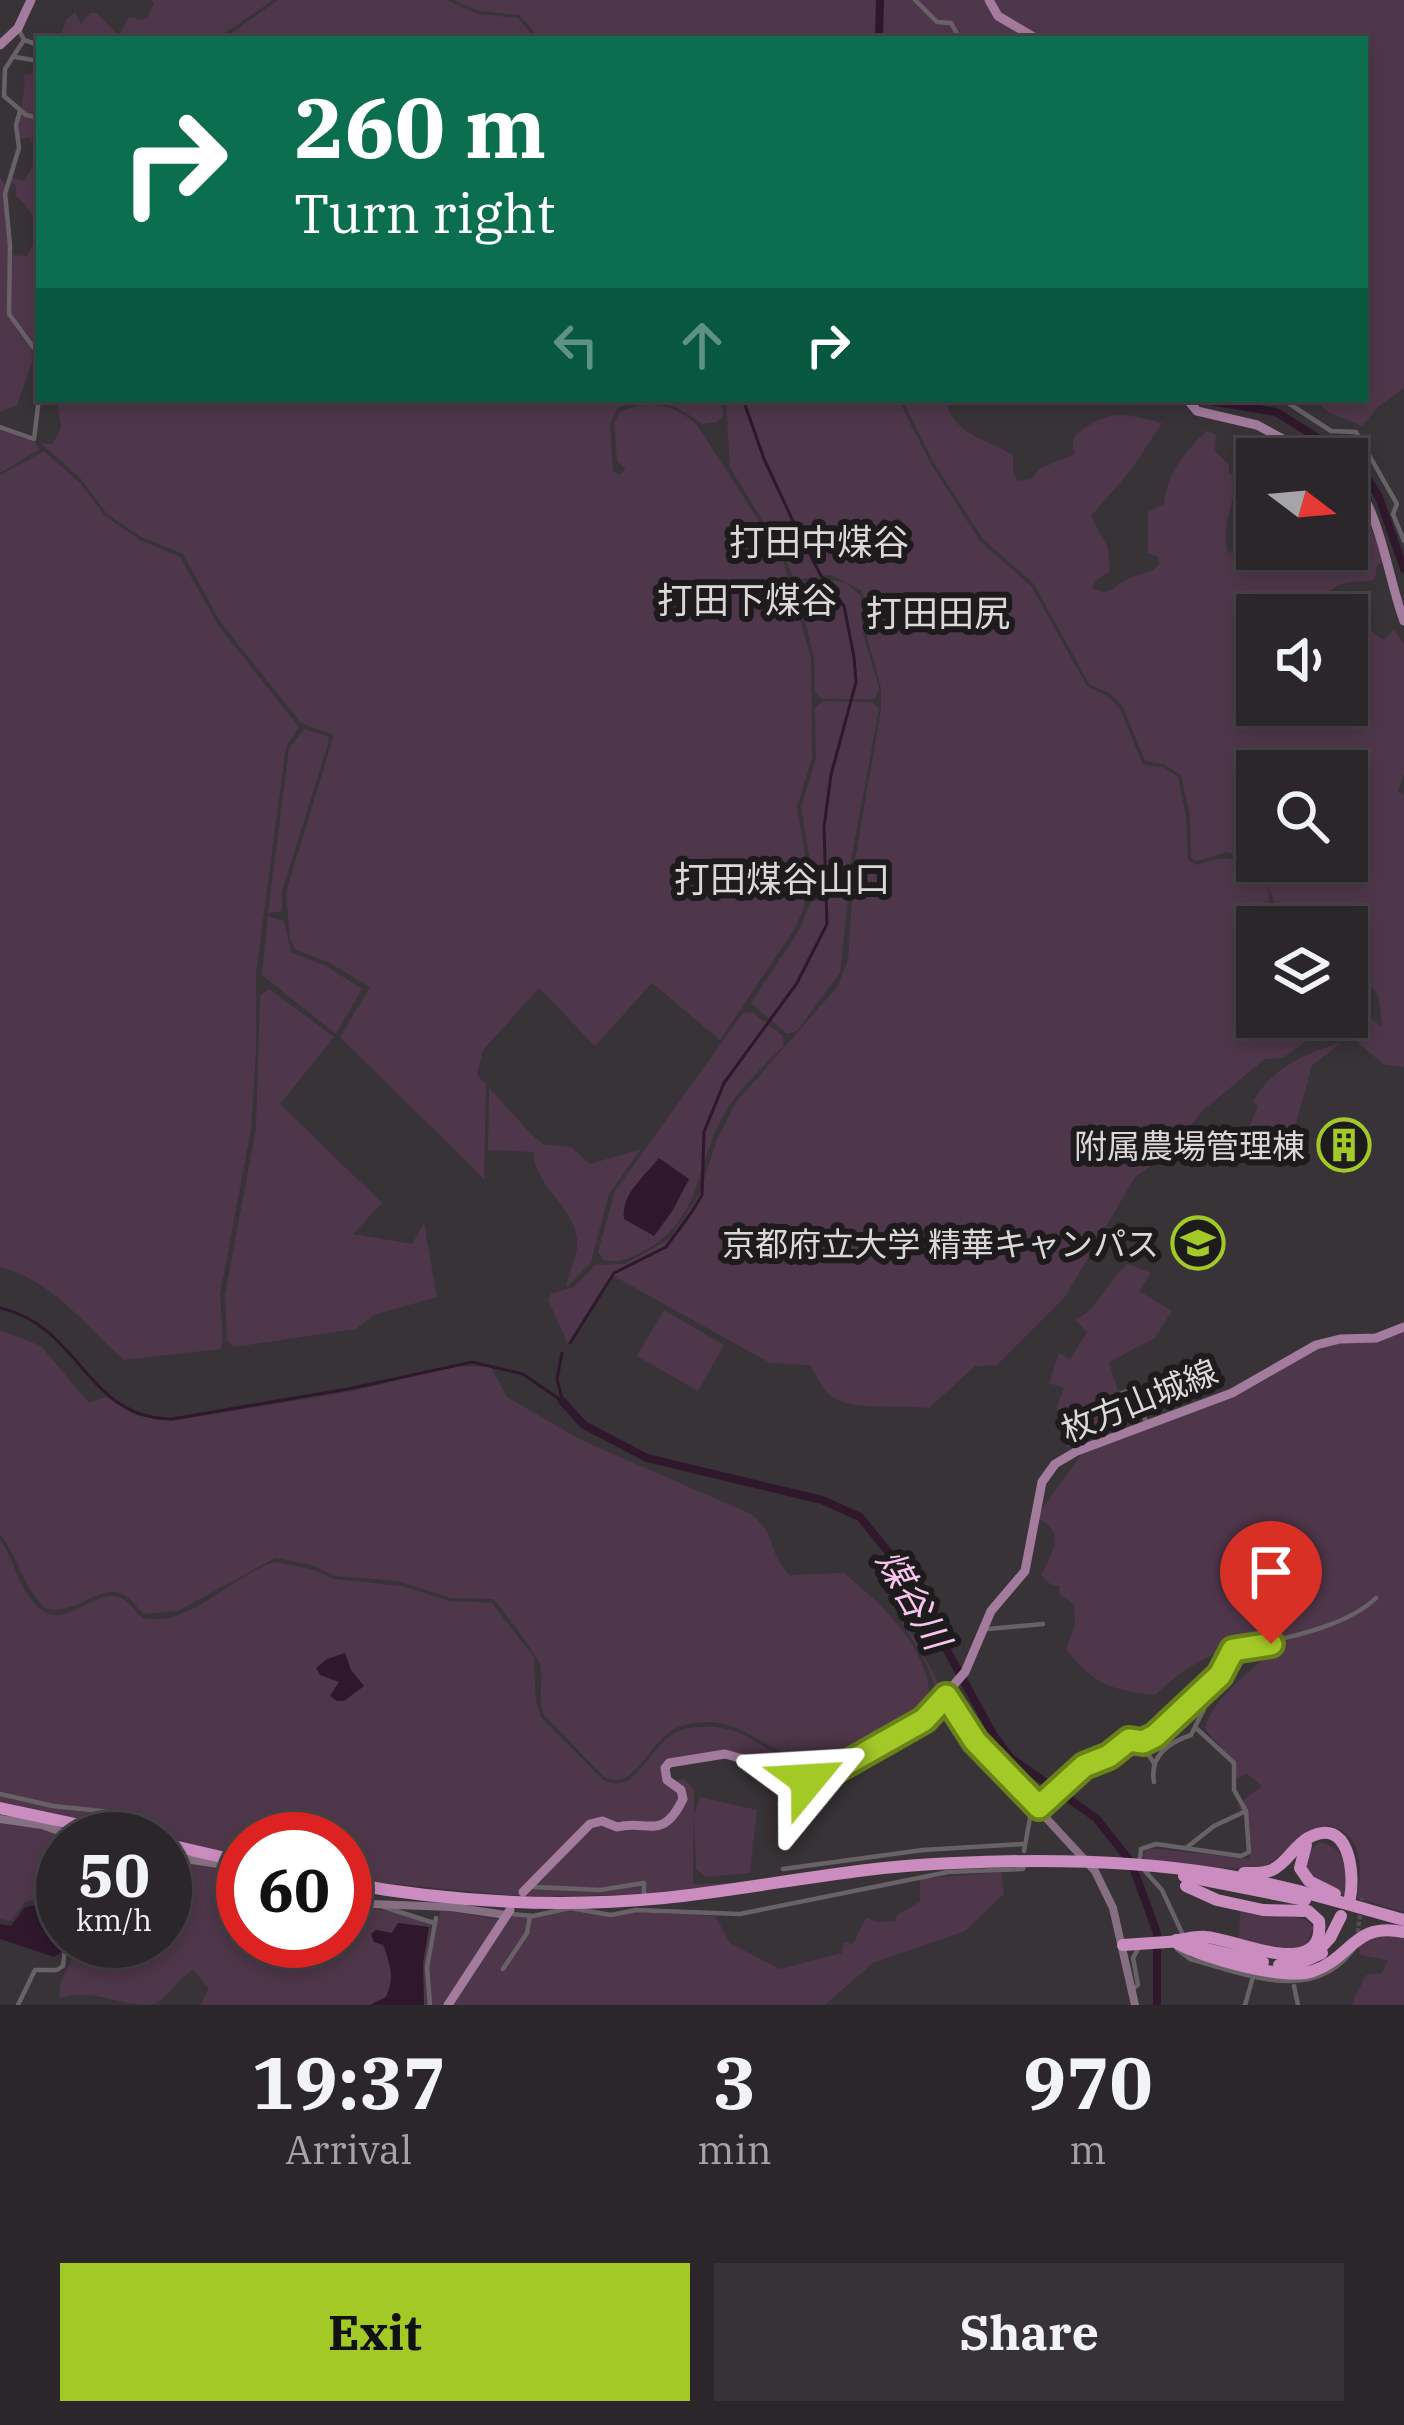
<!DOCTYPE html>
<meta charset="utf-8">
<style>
body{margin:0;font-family:"IBM Plex Serif","Noto Sans JP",serif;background:#363235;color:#f1f3f6;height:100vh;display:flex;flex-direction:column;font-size:45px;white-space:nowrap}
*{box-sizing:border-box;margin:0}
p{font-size:39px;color:#a5a5a8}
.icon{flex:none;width:66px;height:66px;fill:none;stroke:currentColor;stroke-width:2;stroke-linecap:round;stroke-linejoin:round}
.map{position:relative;height:2005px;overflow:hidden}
.details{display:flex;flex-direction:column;background:#2a2629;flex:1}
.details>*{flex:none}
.guide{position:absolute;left:36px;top:36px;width:1332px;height:366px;border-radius:0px;box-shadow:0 6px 18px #0003,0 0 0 3px #464346;background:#0b6e4f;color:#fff;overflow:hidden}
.needle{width:78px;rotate:106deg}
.fabs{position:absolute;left:1236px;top:438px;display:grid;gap:24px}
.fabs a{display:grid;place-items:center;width:132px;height:132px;border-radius:0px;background:#2a2629;box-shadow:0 6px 18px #0003,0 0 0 3px #464346;font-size:60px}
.speed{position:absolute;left:36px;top:1812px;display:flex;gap:24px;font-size:60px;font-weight:700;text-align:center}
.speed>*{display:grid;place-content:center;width:156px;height:156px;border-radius:50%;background:#2a2629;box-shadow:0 6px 18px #0003,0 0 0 3px #464346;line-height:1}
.speed small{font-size:30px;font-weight:400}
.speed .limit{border:18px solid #d22;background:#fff;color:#111}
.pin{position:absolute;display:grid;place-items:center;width:102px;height:102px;color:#fff;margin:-123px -51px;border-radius:50% 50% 50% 0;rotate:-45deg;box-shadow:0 0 12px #0007}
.pin .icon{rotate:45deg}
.me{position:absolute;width:132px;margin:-66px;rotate:63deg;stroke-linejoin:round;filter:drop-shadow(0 0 9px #0008)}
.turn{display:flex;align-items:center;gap:42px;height:252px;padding:0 60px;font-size:54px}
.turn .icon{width:156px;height:156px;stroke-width:2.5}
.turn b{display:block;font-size:84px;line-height:102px}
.lanes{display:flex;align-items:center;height:114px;padding:0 60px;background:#0003;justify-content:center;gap:60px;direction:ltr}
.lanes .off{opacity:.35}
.eta{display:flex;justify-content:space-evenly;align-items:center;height:204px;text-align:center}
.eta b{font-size:72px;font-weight:800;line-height:84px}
.primary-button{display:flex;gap:24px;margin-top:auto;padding:24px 60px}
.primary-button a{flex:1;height:138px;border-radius:0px;background:#a3c927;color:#111;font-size:48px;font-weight:800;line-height:138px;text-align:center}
.primary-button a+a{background:#363235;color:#f1f3f6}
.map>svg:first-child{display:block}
.green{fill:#4e374a;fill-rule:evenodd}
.water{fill:#2f182c}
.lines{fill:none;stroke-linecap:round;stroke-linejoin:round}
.stream{stroke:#2f182c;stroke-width:3}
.river{stroke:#2f182c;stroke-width:8}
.street-tunnel{stroke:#504c4f;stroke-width:4.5;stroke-dasharray:4.5 2;stroke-linecap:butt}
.street{stroke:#686267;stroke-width:4.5}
.secondary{stroke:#866f82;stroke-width:8}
.primary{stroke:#a37b9c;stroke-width:9}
.highway{stroke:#cb8cc0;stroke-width:12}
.route-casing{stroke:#6a8319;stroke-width:30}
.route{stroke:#a3c927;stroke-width:21}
.labels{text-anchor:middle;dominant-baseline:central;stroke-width:12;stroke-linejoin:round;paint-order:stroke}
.poi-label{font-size:33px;fill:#dbd7da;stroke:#1e1b1d;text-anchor:end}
.street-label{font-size:33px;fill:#dbd7da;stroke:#1e1b1d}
.neighbourhood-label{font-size:36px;fill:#dbd7da;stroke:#1e1b1d}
.water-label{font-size:36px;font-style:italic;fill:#f9c5ef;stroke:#1e1b1d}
</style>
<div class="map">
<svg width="1404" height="2005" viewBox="0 0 1404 2005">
<rect width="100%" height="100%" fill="#383337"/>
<g class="green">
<path d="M150 0H273L217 39H59L67 19 75 12 81 24 90 13H97L119 36 129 17 142 20 148 17 154 3Z"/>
<path d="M278 0H447L478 14 518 18 536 39H223Z"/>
<path d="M453 0H912C925 13 930 22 950 25L959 39H540L519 15 479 11Z"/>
<path d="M916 0H986L992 13 1033 39H962L953 24 938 20Z"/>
<path d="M993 0H1404V388L1378 407 1362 426 1328 412 1314 399H1365V39H1043L1002 16Z"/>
<path d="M39 72V131L33 133 32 143 30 138 18 139C17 115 26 98 24 75Z"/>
<path d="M39 156V350L30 351 34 356 17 406 0 412V178L8 188 11 255 27 256C41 233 38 215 16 196V185L8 181 10 177 24 181Z"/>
<path d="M56 399H722L723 416 717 422 702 424C677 405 649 392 618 408L610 423 613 471 620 475 626 469 617 461 614 423 620 412C647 399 675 404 697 425L782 557 811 658 812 758 797 807 805 855 804 908 794 930 720 1040 652 983 595 1046 539 988 483 1050 477 1075 486 1084 484 1179 468 1163 340 1037 370 987 328 962 296 950 290 940 286 892 334 735 301 723 221 623 183 554 141 537 107 514 81 479 42 444H53L61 427Z"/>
<path d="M726 399H898L931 464 980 541 1031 586 1087 686 1109 697 1120 709 1143 765 1163 767 1178 777 1186 816 1188 860 1197 865C1232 852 1243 858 1268 887L1272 927H1257V1017H1333L1327 1026 1283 1058 1265 1059 1201 1112 1172 1151 1135 1177 1065 1297 997 1365 975 1366 929 1408C903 1405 852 1411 832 1397 823 1391 816 1374 810 1365L770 1363 612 1275 568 1344 548 1300 551 1294 574 1287 595 1265 625 1264 669 1239 699 1195 717 1139 737 1101 838 986 848 960 854 866 881 709V688L866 633V604L861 590 831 575 794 580 785 556 730 468Z"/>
<path d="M902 399H950L946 402C956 437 986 438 1013 455V472L1018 481 1032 479 1039 469 1075 454C1071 440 1072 437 1083 429 1114 408 1127 414 1162 423L1131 470 1091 516 1108 548 1110 571 1095 581 1092 588C1112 598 1113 585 1130 578 1142 573 1148 575 1159 565L1158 557 1148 553V512L1164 504C1167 473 1185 451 1207 431L1216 435 1214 450 1229 465V473L1242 474C1233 495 1221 532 1228 553L1251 548 1257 527V549H1347V477L1357 490 1384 563 1377 565 1375 579C1363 583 1349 580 1337 586 1326 592 1326 601 1317 609 1303 620 1274 615 1257 615V705H1347V625L1357 619 1383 640 1394 630 1404 644V774L1398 791 1404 795V1067L1383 1064 1354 1039V1013L1359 1010 1382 1027C1379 991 1380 988 1347 973V927H1275C1278 889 1261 867 1227 852L1197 861 1191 858 1190 815 1181 775 1164 764 1145 761 1123 707 1111 694 1089 684 1034 584 983 539 934 463ZM1257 771H1347V861H1257Z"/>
<path d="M0 429 34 441 40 449 0 473Z"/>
<path d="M44 451 81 484 105 516 140 540 180 557 218 625 299 727 286 747 256 973V1051L251 1129 220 1294 223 1340 220 1349 124 1360C84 1325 54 1281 0 1267V475Z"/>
<path d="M820 578 846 583 861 596 863 633 879 688 875 699H822L815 693 814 658 799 595 800 586Z"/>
<path d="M823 701 872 702 879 709 847 882 841 890 814 894 809 889V855L801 807 816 759 815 708Z"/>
<path d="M305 729 328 737 329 741 282 891V911L268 913 289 748Z"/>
<path d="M840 894 848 898 840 973 797 1031 787 1034 751 1003 798 932 811 902Z"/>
<path d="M268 916 284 921 291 952 326 966 362 989 336 1034 262 975Z"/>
<path d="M269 989 334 1037 280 1104 382 1203 353 1234 412 1244 424 1223 437 1297 374 1315 356 1329 234 1347 227 1340 225 1295 256 1129 260 996Z"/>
<path d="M1347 1001C1360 1034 1335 1048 1312 1065L1291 1142 1247 1132 1258 1106 1253 1102C1269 1070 1305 1053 1340 1043L1348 1022Z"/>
<path d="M752 1012 783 1036 784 1046C762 1068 739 1088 723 1116 694 1169 702 1224 638 1254 625 1260 617 1263 603 1260L598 1252 615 1191 743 1013Z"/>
<path d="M489 1088 532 1135 543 1144 571 1147 590 1164 641 1149 609 1194 591 1262 569 1285 566 1286C569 1274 575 1261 577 1248 581 1208 533 1189 534 1152L488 1150Z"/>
<path d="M1128 1264 1151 1273 1139 1291 1172 1311 1155 1338 1109 1362 1127 1423 1067 1447 1057 1406 1064 1388 1049 1383 1059 1353 1070 1359 1087 1332 1075 1320C1101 1308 1106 1280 1128 1264Z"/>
<path d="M664 1310 724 1345 698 1391 637 1356Z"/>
<path d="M0 1330 41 1346 89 1403 106 1397 135 1415 172 1421 353 1391 454 1366 491 1367 507 1397 579 1439 751 1514C778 1535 767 1553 790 1575L844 1573C881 1604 924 1642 930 1694 920 1713 899 1721 880 1732 860 1743 835 1758 811 1758 763 1758 742 1708 681 1726 651 1734 637 1794 604 1777L544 1715C537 1698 544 1682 540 1664 539 1658 498 1603 493 1599L451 1598 397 1581 335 1576 312 1565 275 1558 178 1611 144 1614C137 1608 131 1598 122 1594 96 1584 77 1617 45 1608 23 1586 18 1557 0 1534Z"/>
<path d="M1404 1330V1912L1357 1898C1360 1876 1365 1851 1346 1834 1313 1805 1287 1863 1256 1869L1146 1864 1143 1854 1148 1848 1250 1859V1823L1237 1805 1262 1786 1246 1773 1237 1779 1235 1763 1205 1729C1213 1694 1264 1661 1291 1636 1233 1642 1198 1655 1155 1695 1111 1690 1094 1685 1066 1649L1075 1624 1074 1604 1059 1594 1060 1586 1050 1584 1041 1575C1051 1554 1067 1533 1039 1519L1041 1510 1085 1450 1193 1408 1322 1346Z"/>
<path d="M0 1539C14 1560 19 1589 38 1607 66 1633 94 1586 121 1598 130 1601 135 1612 143 1618 190 1628 233 1574 275 1562L311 1569 334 1579 402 1586 450 1601 492 1603 534 1657 536 1702 541 1717 602 1779C640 1801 650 1733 689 1728 750 1720 754 1753 802 1761 829 1765 934 1719 934 1689 933 1667 912 1641 902 1622L904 1620 944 1693 917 1720 844 1759 817 1778 725 1751 672 1759 663 1768 681 1799 661 1823 617 1825 594 1821 518 1896 345 1879V1839H243V1858L0 1804Z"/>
<path d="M684 1779 694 1790 693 1884 747 1883 659 1894 522 1897 595 1824 654 1830 685 1799 670 1782Z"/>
<path d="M700 1797 757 1810 750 1873 706 1877 696 1869 694 1814Z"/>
<path d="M0 1821 42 1827 71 1839H63V1853L50 1848 43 1859 50 1881 63 1892 25 1902 11 1921 0 1919Z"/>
<path d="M1320 1842C1347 1849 1349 1870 1344 1895 1324 1886 1305 1880 1305 1855Z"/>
<path d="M165 1858 243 1874V1941H345V1905L396 1912 431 1924 426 1967 429 2005H424L423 1963 429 1928 398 1923 392 1933 376 1930 371 1934C391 1953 398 1970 386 1997L370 2005H201L209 1988 193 1970C175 1979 170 2001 149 2005 117 2005 90 1988 60 1998 57 1974 74 1970 75 1941H165Z"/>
<path d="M1001 1872 1004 1894 965 1931 873 1963 825 2005H450L508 1916 533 1918 570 1909 611 1917 636 1912 715 1916 730 1943 780 1969 842 1953 844 1942 853 1944 866 1917 876 1922 895 1921 897 1915 920 1902V1879Z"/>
<path d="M441 1909 500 1920 446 2005H431L428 1967Z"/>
<path d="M1241 1910 1305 1919 1314 1928 1305 1946 1285 1950 1238 1940Z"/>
<path d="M1389 1935 1404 1938V2005H1351L1366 1975 1382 1973 1388 1960 1360 1955 1359 1942Z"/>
</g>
<g class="water">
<path d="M659 1158 689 1179 673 1210 654 1236 624 1219C621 1194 644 1177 659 1158Z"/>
<path d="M345 1653 351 1670 364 1686 344 1701H337L330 1696 339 1682 320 1675 316 1668 327 1659Z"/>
<path d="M63 1897 61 1952 54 1957 0 1939V1924L11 1926 25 1907 52 1903Z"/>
<path d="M398 1923 429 1927 423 1963 424 2005H370L386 1997C396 1975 389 1966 384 1945L374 1942 371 1934 376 1930 392 1933Z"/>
</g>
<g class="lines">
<g class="stream">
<path d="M0 1308C81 1326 86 1419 172 1419L353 1388 472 1362 523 1374 562 1401"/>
<path d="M570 1343 614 1273 666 1247 691 1213 702 1195 704 1132 724 1083 797 983 827 924 824 827 831 775 856 682 854 657 844 606 820 574 792 519 764 459 743 399"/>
<path d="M562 1399 557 1379 562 1353"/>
</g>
<g class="river">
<path d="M879 39 880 0"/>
<path d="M1199 399 1276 412 1358 463 1379 497 1404 569"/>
<path d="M562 1401 584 1425 647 1458 822 1500 860 1517 903 1570 994 1736 1011 1758 1096 1818 1131 1862 1157 1933V2005"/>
</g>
<path class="street-tunnel" d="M1357 1939 1362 1898"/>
<g class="street">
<path d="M915 0 937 22 951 23 960 39"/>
<path d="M18 28 24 40 5 69 4 96 26 115 39 118"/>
<path d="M53 39 54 37"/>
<path d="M24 40 39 45"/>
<path d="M15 57 39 61"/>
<path d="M20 111 16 125 19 148 5 194 10 245 9 314 39 355"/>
<path d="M1282 399 1331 431 1356 432 1397 504 1393 514 1404 541"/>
<path d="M0 427 34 439 39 398"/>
<path d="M1143 1387 1133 1389 1147 1424"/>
<path d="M1119 1394 1133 1389"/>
<path d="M988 1629 1043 1624"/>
<path d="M1139 1741 1154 1763"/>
<path d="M1154 1782C1149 1755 1170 1742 1191 1735L1204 1709"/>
<path d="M0 1794 53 1806 120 1813 130 1816V1819"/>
<path d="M1039 1807 1084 1766 1110 1756 1129 1740 1143 1742 1155 1736 1219 1675 1233 1650C1276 1640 1344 1629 1376 1598"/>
<path d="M1186 1848 1214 1826 1246 1811"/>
<path d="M1024 1851 1032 1807"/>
<path d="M1140 1859 1141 1849 1156 1844 1241 1856 1249 1852 1246 1811 1234 1790V1763L1196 1728"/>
<path d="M783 1869 923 1850 1023 1844"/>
<path d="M1145 1871 1162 1890 1183 1935"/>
<path d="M534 1887 600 1890 644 1883V1899"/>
<path d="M384 1907 434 1923"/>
<path d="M511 1914 533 1916 570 1908 611 1915 636 1910 740 1914 948 1872 1023 1869 1024 1866"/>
<path d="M1177 1949 1190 1959C1250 1976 1318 2005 1357 1944"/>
<path d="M503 1969 527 1933 530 1916"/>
<path d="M1294 1986 1298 2005"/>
<path d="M1134 1988 1138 1985 1133 1958 1138 1949"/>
<path d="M18 2005 35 1970H57L63 1966 66 1941"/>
<path d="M430 2005 427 1967 436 1918"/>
<path d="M1245 2005 1253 1977"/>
</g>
<g class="secondary">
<path d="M947 1696 975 1741 1095 1871 1113 1908 1135 2005"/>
<path d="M0 1819 42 1825 81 1839"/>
<path d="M165 1856 218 1864 243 1872"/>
<path d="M345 1903 451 1907 506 1915"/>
</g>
<g class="primary">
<path d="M989 0 998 16 1037 39"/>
<path d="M0 45 18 28 31 0"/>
<path d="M1187 399 1197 411 1257 425 1320 459"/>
<path d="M1347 475C1380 504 1388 580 1404 621"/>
<path d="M523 1892 590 1824 602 1821 617 1827C648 1819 662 1842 683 1799L681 1790 667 1780 665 1768 669 1763 725 1754 818 1780 924 1719 965 1672 991 1611 1025 1571 1042 1482 1055 1464 1077 1451 1232 1393 1316 1345 1340 1339 1376 1338 1404 1327"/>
<path d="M448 2005 510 1910"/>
</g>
<g class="highway">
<path d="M0 1808 146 1839"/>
<path d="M165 1844 243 1862"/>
<path d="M1306 1845 1300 1868 1309 1881 1335 1894"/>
<path d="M1244 1873C1254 1873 1263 1874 1272 1870 1287 1863 1294 1846 1308 1838 1349 1815 1355 1873 1350 1898"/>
<path d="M1184 1876 1305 1900"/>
<path d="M345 1883C449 1902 559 1908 664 1898 760 1888 857 1866 954 1863 1040 1859 1132 1860 1218 1874 1281 1884 1343 1903 1404 1920"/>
<path d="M1176 1940C1186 1939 1196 1936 1206 1937 1235 1939 1326 1983 1319 1921L1308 1911 1263 1910 1217 1900 1186 1886"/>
<path d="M1177 1943C1203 1958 1285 1981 1313 1971 1353 1957 1353 1922 1404 1932"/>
<path d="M1123 1945 1182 1941"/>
<path d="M1190 1945 1263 1962"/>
<path d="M1317 1952 1330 1938 1341 1916"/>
<path d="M1279 1965 1298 1964 1322 1953"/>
</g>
</g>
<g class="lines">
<g class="route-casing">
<path id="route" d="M808 1780H818L924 1720 946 1696 975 1741 1039 1807 1084 1766 1109 1756 1129 1740 1143 1742 1155 1736 1220 1675 1233 1650 1271 1644"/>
</g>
<use href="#route" class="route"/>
</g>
<defs>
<g id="building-ring" transform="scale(2.7)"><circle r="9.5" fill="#1e1b1d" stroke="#a3c927" stroke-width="1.5"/><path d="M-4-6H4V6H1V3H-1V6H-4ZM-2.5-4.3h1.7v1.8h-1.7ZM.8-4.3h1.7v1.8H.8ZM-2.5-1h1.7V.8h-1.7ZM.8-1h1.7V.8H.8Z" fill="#a3c927"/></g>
<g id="university-ring" transform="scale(2.7)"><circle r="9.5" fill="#1e1b1d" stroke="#a3c927" stroke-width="1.5"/><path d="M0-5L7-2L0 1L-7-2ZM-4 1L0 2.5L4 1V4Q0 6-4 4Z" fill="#a3c927"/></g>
</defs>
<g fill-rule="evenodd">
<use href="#building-ring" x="1344" y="1145"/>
<use href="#university-ring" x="1198" y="1243"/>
</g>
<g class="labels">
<g class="poi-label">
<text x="1305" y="1145">附属農場管理棟</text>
<text x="1159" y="1243">京都府立大学 精華キャンパス</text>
</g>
<g class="street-label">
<text transform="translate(1139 1400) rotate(-22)">枚方山城線</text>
</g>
<g class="neighbourhood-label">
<text x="819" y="541">打田中煤谷</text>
<text x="747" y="599">打田下煤谷</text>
<text x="938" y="612">打田田尻</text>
<text x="782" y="878">打田煤谷山口</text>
</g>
<g class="water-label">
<text transform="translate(914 1599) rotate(60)">煤谷川</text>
</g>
</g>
</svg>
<div class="fabs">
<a><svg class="needle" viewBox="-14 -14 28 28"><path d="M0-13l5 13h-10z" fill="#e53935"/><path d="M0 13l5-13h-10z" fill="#a5a5a8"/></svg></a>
<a><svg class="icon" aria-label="sound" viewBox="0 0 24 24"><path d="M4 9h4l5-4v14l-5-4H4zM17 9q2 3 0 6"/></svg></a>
<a><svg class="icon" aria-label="search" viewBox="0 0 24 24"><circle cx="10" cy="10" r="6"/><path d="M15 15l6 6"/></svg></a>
<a><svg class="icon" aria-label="layers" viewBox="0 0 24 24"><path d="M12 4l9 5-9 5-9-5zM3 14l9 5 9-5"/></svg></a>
</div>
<div class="speed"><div>50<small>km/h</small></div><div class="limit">60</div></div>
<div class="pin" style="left:1271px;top:1644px;background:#d93025"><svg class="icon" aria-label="arrive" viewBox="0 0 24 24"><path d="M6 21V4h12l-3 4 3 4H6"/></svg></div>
<svg class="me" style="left:808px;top:1780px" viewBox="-20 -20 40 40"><path d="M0-17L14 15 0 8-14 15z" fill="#a3c927" stroke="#fff" stroke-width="4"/></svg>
<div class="guide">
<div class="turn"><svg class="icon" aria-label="right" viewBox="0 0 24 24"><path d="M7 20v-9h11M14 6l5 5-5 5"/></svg><div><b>260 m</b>Turn right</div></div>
<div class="lanes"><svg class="icon off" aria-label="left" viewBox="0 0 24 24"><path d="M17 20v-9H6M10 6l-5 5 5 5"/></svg><svg class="icon off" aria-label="ahead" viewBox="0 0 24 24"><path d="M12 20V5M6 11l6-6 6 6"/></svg><svg class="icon" aria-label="right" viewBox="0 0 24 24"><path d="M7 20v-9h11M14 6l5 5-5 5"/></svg></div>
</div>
</div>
<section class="details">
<div class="eta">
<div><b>19:37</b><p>Arrival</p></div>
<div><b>3</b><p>min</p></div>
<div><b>970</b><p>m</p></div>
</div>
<div class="primary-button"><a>Exit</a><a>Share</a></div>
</section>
